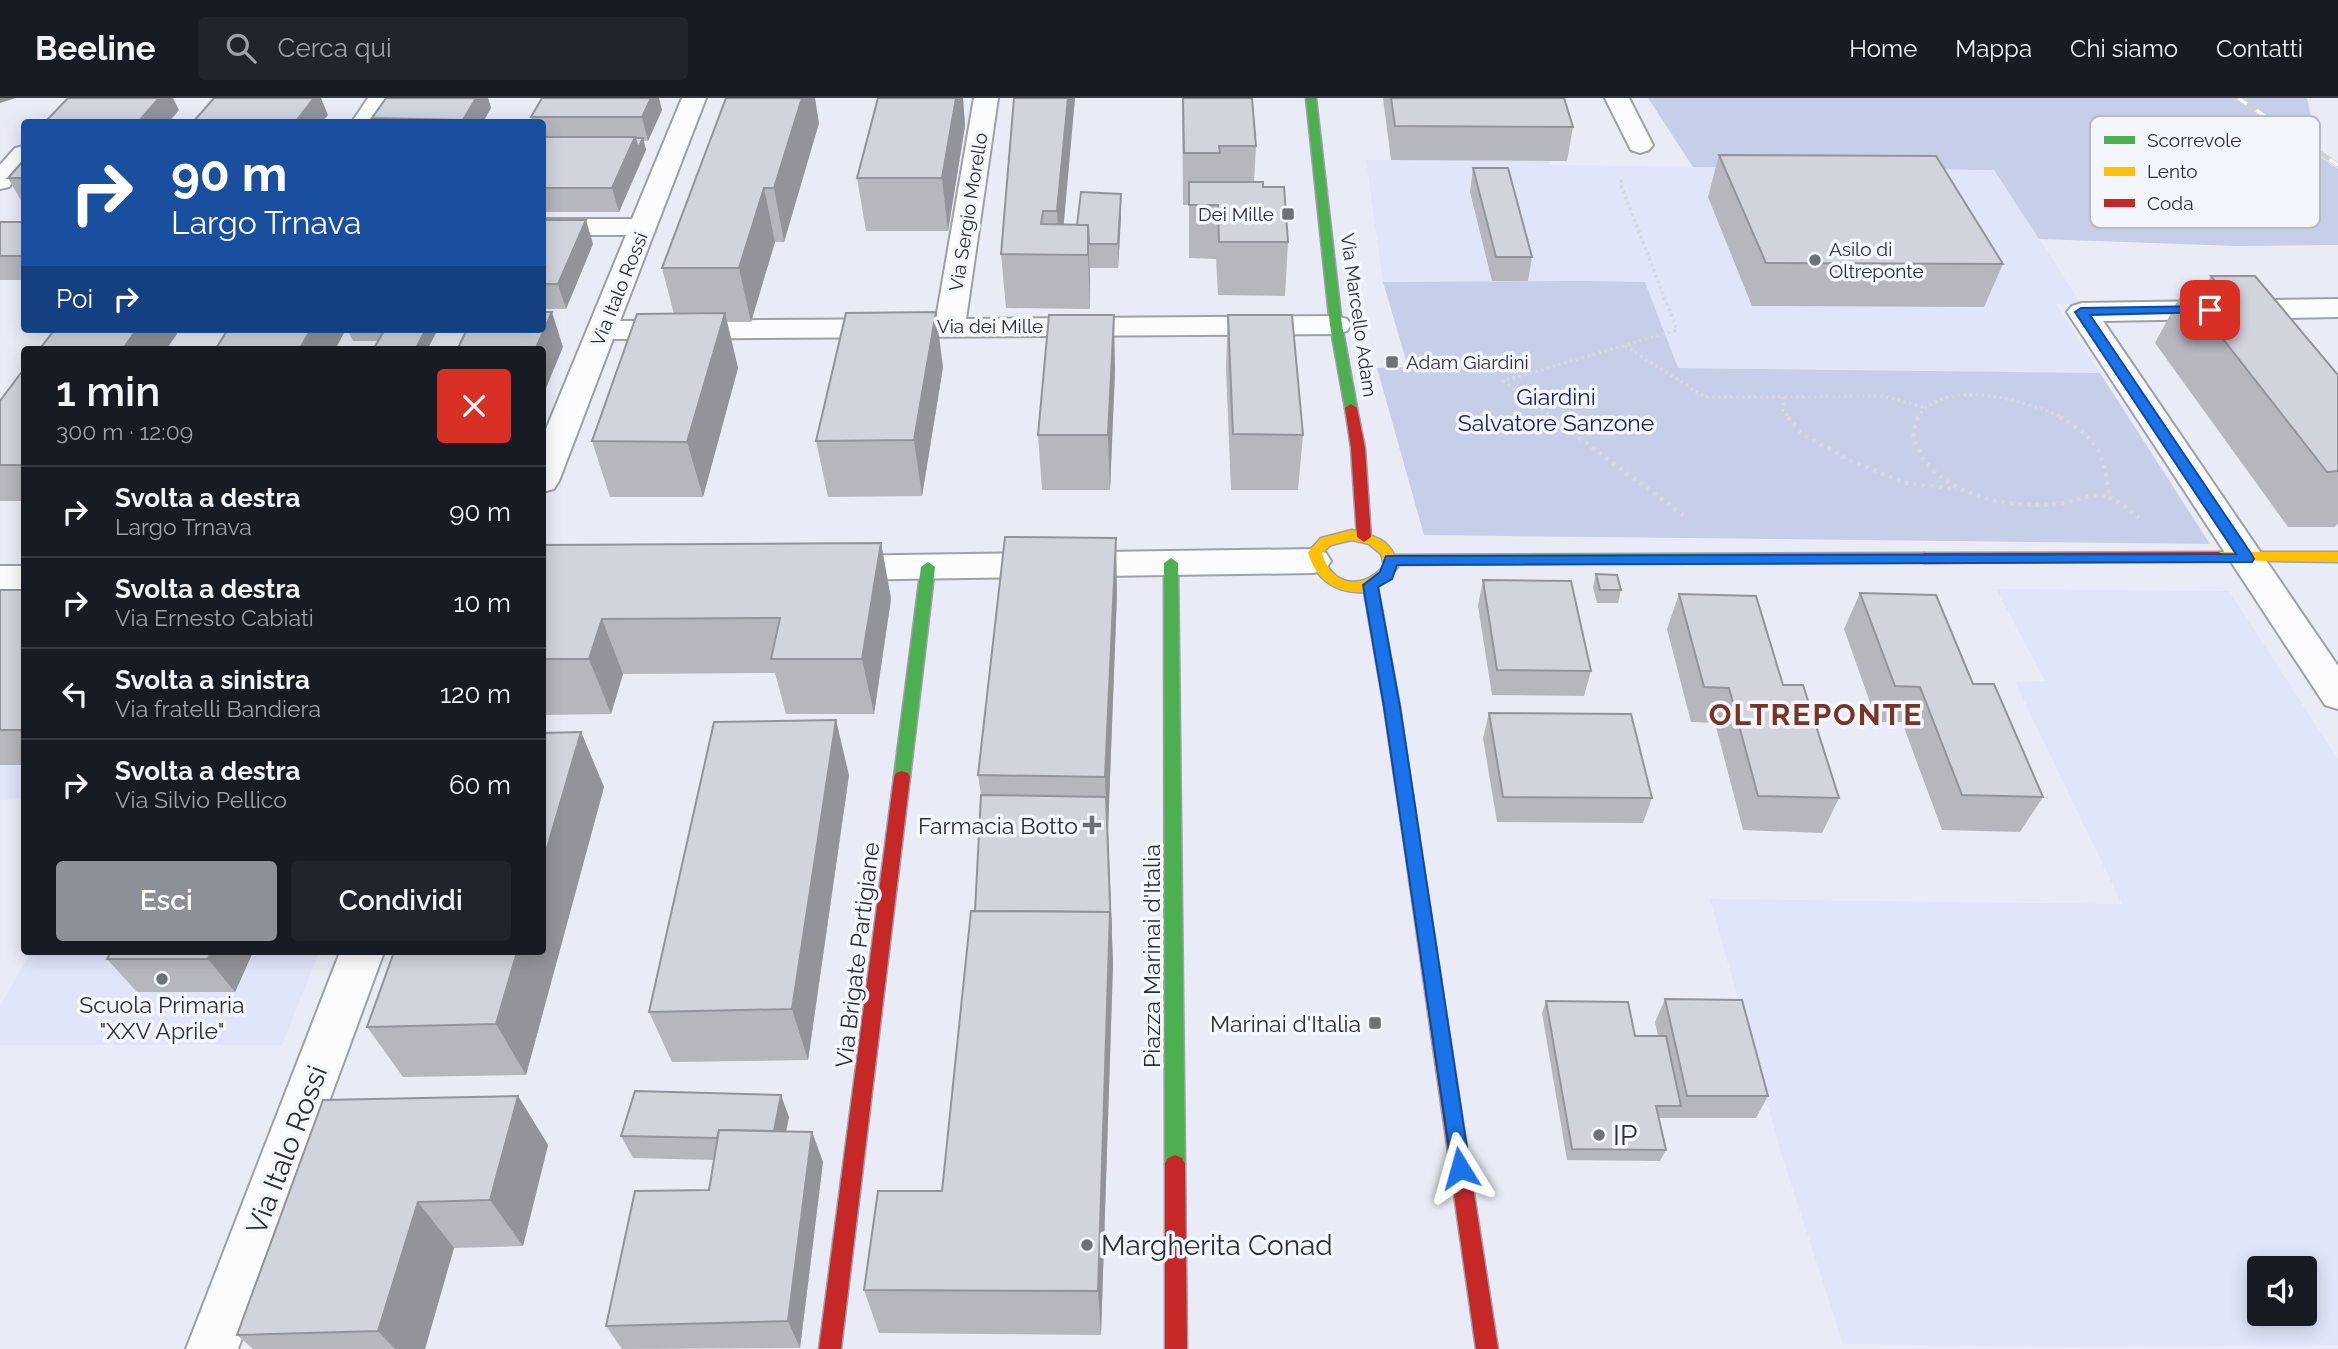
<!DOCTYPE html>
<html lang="it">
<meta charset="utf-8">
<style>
body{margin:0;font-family:Raleway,sans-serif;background:#20242c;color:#f1f3f6;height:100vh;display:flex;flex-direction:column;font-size:26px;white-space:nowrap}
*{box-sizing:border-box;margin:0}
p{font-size:23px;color:#9ea1a6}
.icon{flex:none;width:38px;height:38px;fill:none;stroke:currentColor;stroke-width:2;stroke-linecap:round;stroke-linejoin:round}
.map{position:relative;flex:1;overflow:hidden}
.sheet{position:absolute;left:21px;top:248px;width:525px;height:609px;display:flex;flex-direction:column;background:#171b24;border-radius:7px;box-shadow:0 4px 18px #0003}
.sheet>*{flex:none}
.guide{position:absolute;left:21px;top:21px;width:525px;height:214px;border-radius:7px;box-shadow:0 4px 18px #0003;background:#1a4fa0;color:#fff;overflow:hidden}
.fabs{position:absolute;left:2247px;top:1158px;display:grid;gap:14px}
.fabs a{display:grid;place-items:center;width:70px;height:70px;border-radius:7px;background:#171b24;box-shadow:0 4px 18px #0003;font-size:35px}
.pin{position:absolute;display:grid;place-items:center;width:60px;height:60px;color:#fff;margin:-30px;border-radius:14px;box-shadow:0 4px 10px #0006}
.me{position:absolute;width:77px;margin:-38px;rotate:352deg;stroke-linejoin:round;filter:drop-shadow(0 0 5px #0008)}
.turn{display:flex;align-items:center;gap:24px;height:147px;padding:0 35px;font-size:32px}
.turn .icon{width:91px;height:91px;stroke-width:2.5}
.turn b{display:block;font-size:49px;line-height:60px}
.then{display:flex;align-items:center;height:66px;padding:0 35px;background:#0003;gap:14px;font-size:26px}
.round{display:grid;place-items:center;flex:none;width:74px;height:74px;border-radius:7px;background:#20242c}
.headline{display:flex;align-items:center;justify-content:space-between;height:119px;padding:0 35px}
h1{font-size:42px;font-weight:600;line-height:52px}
.cta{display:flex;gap:14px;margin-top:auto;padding:14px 35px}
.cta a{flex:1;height:80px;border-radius:7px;background:#8c9099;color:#fff;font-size:28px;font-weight:600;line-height:80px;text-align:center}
.cta a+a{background:#20242c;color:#f1f3f6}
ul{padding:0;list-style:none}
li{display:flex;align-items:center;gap:21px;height:91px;padding:0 35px;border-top:2px solid #363941}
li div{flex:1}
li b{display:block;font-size:26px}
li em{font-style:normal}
header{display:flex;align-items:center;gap:42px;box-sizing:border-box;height:98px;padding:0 35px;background:#171b24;border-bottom:2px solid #363941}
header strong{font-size:33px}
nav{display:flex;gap:38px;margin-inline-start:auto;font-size:24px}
.search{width:490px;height:63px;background:#20242c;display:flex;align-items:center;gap:18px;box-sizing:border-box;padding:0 24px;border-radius:7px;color:#9ea1a6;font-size:26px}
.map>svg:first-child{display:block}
.built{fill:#e0e5f9;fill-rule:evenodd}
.green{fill:#c6cee8}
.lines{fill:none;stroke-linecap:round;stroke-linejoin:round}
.street-casing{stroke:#9ea0a8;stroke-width:4}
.fast-casing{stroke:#9ea0a8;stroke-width:3}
.slow-casing{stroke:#9ea0a8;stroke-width:3}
.jam-casing{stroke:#9ea0a8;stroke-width:3}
.path-far1{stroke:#d7d8dc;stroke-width:3.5;stroke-dasharray:2.5 3.5;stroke-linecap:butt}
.path{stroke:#d7d8dc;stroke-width:4.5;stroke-dasharray:3.5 5;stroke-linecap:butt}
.street{fill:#fcfcfe;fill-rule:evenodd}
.fast{fill:#4caf50;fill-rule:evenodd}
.slow{fill:#ffc107;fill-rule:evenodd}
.jam{fill:#c62828;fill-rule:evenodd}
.rail-casing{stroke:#cfd0d3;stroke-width:5}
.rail{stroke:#f4f6fe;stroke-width:3.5;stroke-dasharray:11;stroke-linecap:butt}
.wall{fill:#b5b6be}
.shaded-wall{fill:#93949b}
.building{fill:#d2d4dd;stroke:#93949b;stroke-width:2}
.route{fill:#1a73e8;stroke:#114b97;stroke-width:2}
.poi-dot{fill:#6f717a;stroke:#f4f6fe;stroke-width:2.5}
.labels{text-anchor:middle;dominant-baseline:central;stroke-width:7;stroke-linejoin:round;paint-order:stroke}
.far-street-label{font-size:19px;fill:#2d2f37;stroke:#f4f6fe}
.far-poi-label{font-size:19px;fill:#2d2f37;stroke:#f4f6fe;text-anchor:start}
.park-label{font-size:23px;fill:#1b2164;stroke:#f4f6fe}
.poi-label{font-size:23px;fill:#2d2f37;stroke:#f4f6fe;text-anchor:end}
.street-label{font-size:23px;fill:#2d2f37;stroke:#f4f6fe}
.near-poi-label{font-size:28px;fill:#2d2f37;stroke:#f4f6fe;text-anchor:start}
.near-street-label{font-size:28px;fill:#2d2f37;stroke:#f4f6fe}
.district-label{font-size:30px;font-weight:bold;letter-spacing:2px;fill:#783425;stroke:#f4f6fe}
.key{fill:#f4f6fe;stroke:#b8bac2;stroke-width:2}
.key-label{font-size:19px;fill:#2d2f37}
</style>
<header>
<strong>Beeline</strong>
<div class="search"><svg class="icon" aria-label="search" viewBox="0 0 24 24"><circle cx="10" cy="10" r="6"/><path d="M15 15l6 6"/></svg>Cerca qui</div>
<nav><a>Home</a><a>Mappa</a><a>Chi siamo</a><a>Contatti</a></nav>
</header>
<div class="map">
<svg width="2338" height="1251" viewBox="0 0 2338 1251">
<rect width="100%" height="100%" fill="#e9ecf7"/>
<g class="built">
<path d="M1548 61 1551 67 1995 72 2081 206H2056L2100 275 1677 270 1645 184H1383L1366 62Z"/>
<path d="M1996 491 2229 493 2338 661V1247L2065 1249 1843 1246 1782 1058 1710 801 2122 806 2015 584 2045 583ZM2259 1171H2305V1216H2259Z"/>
<path d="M0 528H24V701L0 702Z"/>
<path d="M31 854H319L282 947H0V908Z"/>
</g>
<g class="green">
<path d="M1648 0H2307L2319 58 2338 71V147L2237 148 2039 141 1994 72 1693 69Z"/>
<path d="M1584 183 1645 184 1678 270 2100 275 2210 446 1424 437 1377 270 1408 269 1383 184Z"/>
</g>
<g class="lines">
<g class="street-casing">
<g id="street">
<path d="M368 0H392L376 24H352Z"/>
<path d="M682 0H706L620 223 936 221 974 0H998L966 221 1336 218 1347 221 1351 227 1347 233 1336 236 613 241 559 383 554 391 542 394V341L626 137H542V121H632Z"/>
<path d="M1605 0H1629L1653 47 1649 52 1640 55 1631 52Z"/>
<path d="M24 48V72L9 89 0 91V67L15 50Z"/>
<path d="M2338 201V219L2103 223 2338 568V611L2325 607 2067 214 2072 208 2082 205Z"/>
<path d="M1314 451 1326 455 1331 463 1326 471 1314 475 833 482 821 478 815 470 821 462 833 458Z"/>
<rect x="0" y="468" width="24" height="24"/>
<path d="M340 854H384L238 1251H186Z"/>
</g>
</g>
<g class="fast-casing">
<g id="fast">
<path d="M1306 0H1316L1342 227 1357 310 1351 314 1345 310 1330 227Z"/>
<path d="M1924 455 1931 460 1929 463 1391 467 1384 462 1391 457Z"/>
<path d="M1171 460 1178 465 1185 1066 1182 1072 1175 1075 1168 1072 1165 1066 1164 465Z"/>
<path d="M928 464 935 469 910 679 908 683H896L894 679 921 469Z"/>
</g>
</g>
<g class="slow-casing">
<g id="slow">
<path d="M1352 432C1377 439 1392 441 1398 469L1386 483 1378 489 1400 609 1421 752 1419 757H1407L1405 752 1384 609 1364 494C1336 496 1315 481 1308 454L1321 440ZM1352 442 1369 446 1381 456 1384 468C1362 493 1331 488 1322 455L1331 447Z"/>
<path d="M2219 454H2338V464L2214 462 2212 459Z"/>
</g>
</g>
<g class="jam-casing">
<g id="jam">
<path d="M1351 306 1357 310 1365 350 1371 439 1364 444 1357 439 1351 350 1345 310Z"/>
<path d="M2219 454 2226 459 2224 462 1924 465 1917 460 1924 455Z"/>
<path d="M902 673 908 675 910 679 841 1251H819L894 679 896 675Z"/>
<path d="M1413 745 1419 747 1421 752 1498 1251H1476L1405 752 1407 747Z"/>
<path d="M1175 1057 1182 1060 1185 1066 1187 1251H1165V1066L1168 1060Z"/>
</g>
</g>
<g class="path-far1">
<path d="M1625 248 1705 299 1884 298 1926 310"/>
<path d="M1783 299V312L1790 320"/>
<path d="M1553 320 1503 283 1677 232 1620 85 1623 79"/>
<path d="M1917 320C1944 278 2026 302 2063 320"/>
</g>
<g class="path">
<path d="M1551 319 1687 420"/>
<path d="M1788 319 1801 335 1845 360 1905 385 1956 391"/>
<path d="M1918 319 1913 335C1924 394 2006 412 2056 406 2075 404 2089 394 2109 399"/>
<path d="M2059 319C2098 339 2105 358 2109 399"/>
<path d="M2109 399 2125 408 2139 420"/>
</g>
<use href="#street" class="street"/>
<use href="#fast" class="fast"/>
<use href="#slow" class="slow"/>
<use href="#jam" class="jam"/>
<g class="rail-casing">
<path id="rail" d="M2238 0 2338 67"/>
</g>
<use href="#rail" class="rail"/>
</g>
<g class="wall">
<path d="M386 0H488L491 10 483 24H374L372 20Z"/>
<path d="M878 0H963L965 28 948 133H866L857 80Z"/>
<path d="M1014 0H1075L1063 127H1077L1121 119 1118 170H1090V211L1006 210 1001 156Z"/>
<path d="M1182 0 1256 48 1254 84 1263 89 1288 144 1285 198 1218 197 1216 161 1189 160V107H1183Z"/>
<path d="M1383 0H1564L1573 29 1567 63 1391 62Z"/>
<path d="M662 12 648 43H644L646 52 619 114H542V24H533L531 19Z"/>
<path d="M328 17 322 24H193Z"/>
<path d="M819 25 784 144H775L751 224H727L738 270 703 399H610L592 343 674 216 662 170Z"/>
<path d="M1719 57 2003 166 1984 209 1752 208 1708 99Z"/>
<path d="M24 62V104H22L8 80Z"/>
<path d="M1473 70 1532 159 1528 183H1492L1470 94Z"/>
<path d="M542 122 593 146 566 211H542Z"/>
<rect x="0" y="124" width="24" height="58"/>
<path d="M2211 178 2338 277V425L2335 429H2288L2155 245 2184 191H2204Z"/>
<path d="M1228 217 1303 337 1298 392H1231L1226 271Z"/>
<path d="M347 231H438L427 252 378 243H353Z"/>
<path d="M943 269 922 398 828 399 816 343Z"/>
<path d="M24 271V403H0V303Z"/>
<path d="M1115 272 1110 392H1042L1038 337Z"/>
<path d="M881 445 891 501 874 616H786L775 575 623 576 611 616 542 617V447Z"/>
<path d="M1596 476 1621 492 1618 505H1597L1593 489Z"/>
<path d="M1483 482 1591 573 1584 598 1492 597 1478 508Z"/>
<rect x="0" y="492" width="24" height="175"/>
<path d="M1117 495 1108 733 1113 866 1101 1237 879 1235 864 1192 942 1093 975 813 981 697 978 677Z"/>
<path d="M1860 495 1973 586 2043 699 2020 734 1942 732 1902 624H1877L1844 531Z"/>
<path d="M1679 496 1783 587 1839 700 1822 735 1743 732 1715 625 1691 624 1667 531Z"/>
<path d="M1489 615 1652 700 1643 725 1497 724 1483 640Z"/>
<path d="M581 634 604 689 526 977 403 979 367 929Z"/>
<path d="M849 677 808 962 672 964 649 914Z"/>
<path d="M253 854 235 894H137L107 861Z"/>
<path d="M1665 901 1768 998 1756 1020H1658L1666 1052 1660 1063 1567 1062 1542 915 1546 903 1635 938H1658L1655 924Z"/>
<path d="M518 998 548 1047 523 1148 454 1150 425 1251H253L237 1237Z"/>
<path d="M789 1019 786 1033 812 1034 823 1064 800 1250 622 1251 606 1228 709 1092 714 1062 633 1060 621 1038Z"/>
</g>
<g class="shaded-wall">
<path d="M0 0H16L0 5Z"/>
<path d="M159 0H173L179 12 169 24H138Z"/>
<path d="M314 0H321L328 17 322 24H296V23Z"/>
<path d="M476 0H488L491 10 483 24H464L463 22Z"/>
<path d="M651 0H659L662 12 648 43 642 19Z"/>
<path d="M800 0H815L819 25 784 144 774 90Z"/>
<path d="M956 0H963L965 28 948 133 942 80Z"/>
<path d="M1068 0H1075L1061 157H1059L1057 113Z"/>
<path d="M635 39 638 50 643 40 646 52 619 114 612 90Z"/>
<path d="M764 90 775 144 751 224 739 170Z"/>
<path d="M1121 96V119L1118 170V146Z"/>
<path d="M586 122 593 146 566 211 558 186Z"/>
<path d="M1088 127 1090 181V211L1088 157Z"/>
<path d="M552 214 563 249 542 300V252H535Z"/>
<path d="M936 214 943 269 922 398 914 342Z"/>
<path d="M725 215 738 270 703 399 687 344Z"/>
<path d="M1114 217 1115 272 1110 392 1108 337Z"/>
<path d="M137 231H174L177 236 166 252H122Z"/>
<path d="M311 231H345V233L335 252H299Z"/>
<path d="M426 231H438L427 252H415Z"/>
<path d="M1116 440 1117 495 1108 733 1113 866 1101 1237 1098 1193 1110 814 1111 832 1105 679Z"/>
<path d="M881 445 891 501 874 616 862 561Z"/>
<path d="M602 521 623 576 611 616 589 561Z"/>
<path d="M836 622 849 677 808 962 792 911Z"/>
<path d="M581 634 604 689 526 977 496 926 517 854H542V767Z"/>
<path d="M211 854H253L235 894 208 861Z"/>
<path d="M781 997 789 1019 780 1063 772 1042Z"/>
<path d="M518 998 548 1047 523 1148 490 1102Z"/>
<path d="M812 1034 823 1064 800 1250 788 1223Z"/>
<path d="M418 1104 454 1150 425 1251H395L378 1233Z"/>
</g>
<g class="building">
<path d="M68 0H159L138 24H45Z"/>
<path d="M214 0H314L296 23H233L231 24H193Z"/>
<path d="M386 0H476L463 22 372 20Z"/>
<path d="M542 0H651L642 19H531Z"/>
<path d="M726 0H802L774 90H764L739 170H662Z"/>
<path d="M878 0H956L942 80H857Z"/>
<path d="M1014 0H1068L1057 113H1043L1041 126 1088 127V157L1001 156Z"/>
<path d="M1183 0H1252L1256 48H1219L1220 55H1184Z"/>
<path d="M1391 0H1564L1573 29 1395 28Z"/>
<path d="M542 39H635L612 90H542Z"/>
<path d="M635 40H643L638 50Z"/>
<path d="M1719 57 1936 58 2003 166 1766 165Z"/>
<path d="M24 62V80H8Z"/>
<path d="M1473 70H1508L1532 159H1496Z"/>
<path d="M1189 84H1263V89H1284L1288 144H1219L1218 107H1189Z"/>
<path d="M1081 94 1121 96 1118 146H1089L1088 127H1077Z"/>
<path d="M542 122H586L558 186H542Z"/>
<path d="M0 124H24V154L21 158H0Z"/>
<path d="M2211 178H2255L2338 277V373L2327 374 2184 191H2221Z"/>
<path d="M542 214H552L535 252H457L467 231H542Z"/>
<path d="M936 214 914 342 816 343 846 215Z"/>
<path d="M725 215 687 344 592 343 637 216Z"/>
<path d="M1049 217H1114L1108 337H1038Z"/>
<path d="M1228 217H1292L1303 337 1233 336Z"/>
<path d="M55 231H137L122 252H39Z"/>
<path d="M228 231H311L299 252H215Z"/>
<path d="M385 231H426L415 252H373Z"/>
<path d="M24 271V367H0V303Z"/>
<path d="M1005 439 1116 440 1105 679 978 677Z"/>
<path d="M881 445 862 561H771L780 520 602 521 589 561H542V447Z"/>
<path d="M1596 476 1617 477 1621 492H1600Z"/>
<path d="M1483 482 1571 483 1591 573 1497 572Z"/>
<rect x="0" y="492" width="24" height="140"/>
<path d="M1860 495 1936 497 1973 586H1994L2043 699 1962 697 1920 589 1895 588Z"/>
<path d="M1679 496 1756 498 1783 587H1803L1839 700 1758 698 1729 590 1704 589Z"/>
<path d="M1489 615 1631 616 1652 700 1503 699Z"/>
<path d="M836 622 792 911 649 914 714 624Z"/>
<path d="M581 634 542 767V635Z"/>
<path d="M981 697 1106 699 1111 833 1110 814 975 813Z"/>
<path d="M971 813 1110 814 1098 1193 864 1192 878 1093H942Z"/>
<path d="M111 854H211L208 861H107Z"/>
<path d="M394 854H517L496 926 367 929Z"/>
<path d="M1665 901 1742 902 1768 998H1687Z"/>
<path d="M1546 903 1628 904 1635 938H1666L1681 1008H1656L1666 1052 1572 1051Z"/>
<path d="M635 993 781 997 774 1033 719 1032 717 1040 621 1038Z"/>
<path d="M518 998 490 1102 418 1104 378 1233 237 1237 323 1002Z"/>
<path d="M719 1032 812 1034 788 1223 606 1228 635 1093 709 1092Z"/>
</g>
<path class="route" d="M2210 208 2214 209V214L2090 217 2252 457 2254 461 2252 464 1397 467 1392 481 1378 489 1400 609 1470 1070 1467 1077 1460 1080 1453 1077 1384 609 1363 487 1380 474 1386 458 2236 456 2075 214 2081 210Z"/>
<g class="poi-dot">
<rect x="1281" y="109" width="14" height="14" rx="3.5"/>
<circle cx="1815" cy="162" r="7"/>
<rect x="1385" y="257" width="14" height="14" rx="3.5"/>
<path d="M1088.5 716.5h7v7h7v7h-7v7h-7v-7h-7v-7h7z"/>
<circle cx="162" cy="881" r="7"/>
<rect x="1368" y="918" width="14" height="14" rx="3.5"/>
<circle cx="1599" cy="1037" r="7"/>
<circle cx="1087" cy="1147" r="7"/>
</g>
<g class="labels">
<g class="far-street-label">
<text transform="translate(968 114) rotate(-81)">Via Sergio Morello</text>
<text transform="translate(619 191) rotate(-68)">Via Italo Rossi</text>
<text transform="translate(1359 217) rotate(82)">Via Marcello Adam</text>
<text x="990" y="228">Via dei Mille</text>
</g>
<g class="far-poi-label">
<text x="1274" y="116" text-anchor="end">Dei Mille</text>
<text x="1829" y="151">Asilo di<tspan x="1829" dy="22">Oltreponte</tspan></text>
<text x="1406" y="264">Adam Giardini</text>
</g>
<g class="park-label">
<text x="1556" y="298">Giardini<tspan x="1556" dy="26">Salvatore Sanzone</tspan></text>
</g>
<g class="poi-label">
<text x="1078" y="727">Farmacia Botto</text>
<text x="162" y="906" text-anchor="middle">Scuola Primaria<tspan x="162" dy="26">"XXV Aprile"</tspan></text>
<text x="1361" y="925">Marinai d'Italia</text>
</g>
<g class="street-label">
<text transform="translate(857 857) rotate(-83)">Via Brigate Partigiane</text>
<text transform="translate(1151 858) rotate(-90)">Piazza Marinai d'Italia</text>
</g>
<g class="near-poi-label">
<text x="1613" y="1037">IP</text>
<text x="1101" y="1147">Margherita Conad</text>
</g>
<g class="near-street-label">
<text transform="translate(287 1052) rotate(-69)">Via Italo Rossi</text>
</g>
<g class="district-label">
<text x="1816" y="616">OLTREPONTE</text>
</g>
</g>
<rect x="2090" y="18" width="230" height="112" rx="10" class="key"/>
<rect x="2104" y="38" width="31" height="8" fill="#4caf50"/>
<rect x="2104" y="69" width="31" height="9" fill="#ffc107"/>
<rect x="2104" y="101" width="31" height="8" fill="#c62828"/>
<g class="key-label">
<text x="2147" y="49">Scorrevole</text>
<text x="2147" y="80">Lento</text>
<text x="2147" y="112">Coda</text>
</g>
</svg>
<div class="fabs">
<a><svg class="icon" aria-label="sound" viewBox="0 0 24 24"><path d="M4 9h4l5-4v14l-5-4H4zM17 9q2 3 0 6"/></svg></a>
</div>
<div class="pin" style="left:2210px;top:212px;background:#d93025"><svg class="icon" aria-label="arrive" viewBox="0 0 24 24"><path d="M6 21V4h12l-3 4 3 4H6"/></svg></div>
<svg class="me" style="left:1460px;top:1070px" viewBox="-20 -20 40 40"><path d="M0-17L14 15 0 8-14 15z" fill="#1a73e8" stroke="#fff" stroke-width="4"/></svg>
<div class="guide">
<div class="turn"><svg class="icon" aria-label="right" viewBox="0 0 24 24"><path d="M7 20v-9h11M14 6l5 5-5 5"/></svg><div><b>90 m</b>Largo Trnava</div></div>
<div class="then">Poi<svg class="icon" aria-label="right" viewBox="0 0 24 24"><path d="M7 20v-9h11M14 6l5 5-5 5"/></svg></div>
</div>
<section class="sheet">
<div class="headline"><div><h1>1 min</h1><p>300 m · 12:09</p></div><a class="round" style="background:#d93025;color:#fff"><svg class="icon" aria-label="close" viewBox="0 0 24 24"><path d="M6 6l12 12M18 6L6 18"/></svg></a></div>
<ul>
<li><svg class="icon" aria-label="right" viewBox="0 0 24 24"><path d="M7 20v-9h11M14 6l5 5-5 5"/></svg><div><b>Svolta a destra</b><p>Largo Trnava</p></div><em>90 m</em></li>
<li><svg class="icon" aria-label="right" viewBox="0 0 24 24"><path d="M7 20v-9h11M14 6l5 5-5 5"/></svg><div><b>Svolta a destra</b><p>Via Ernesto Cabiati</p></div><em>10 m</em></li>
<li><svg class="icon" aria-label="left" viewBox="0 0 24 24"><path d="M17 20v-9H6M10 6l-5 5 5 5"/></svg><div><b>Svolta a sinistra</b><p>Via fratelli Bandiera</p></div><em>120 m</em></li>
<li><svg class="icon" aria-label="right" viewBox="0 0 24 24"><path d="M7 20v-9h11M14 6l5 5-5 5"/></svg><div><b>Svolta a destra</b><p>Via Silvio Pellico</p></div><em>60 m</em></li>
</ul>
<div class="cta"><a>Esci</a><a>Condividi</a></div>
</section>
</div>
